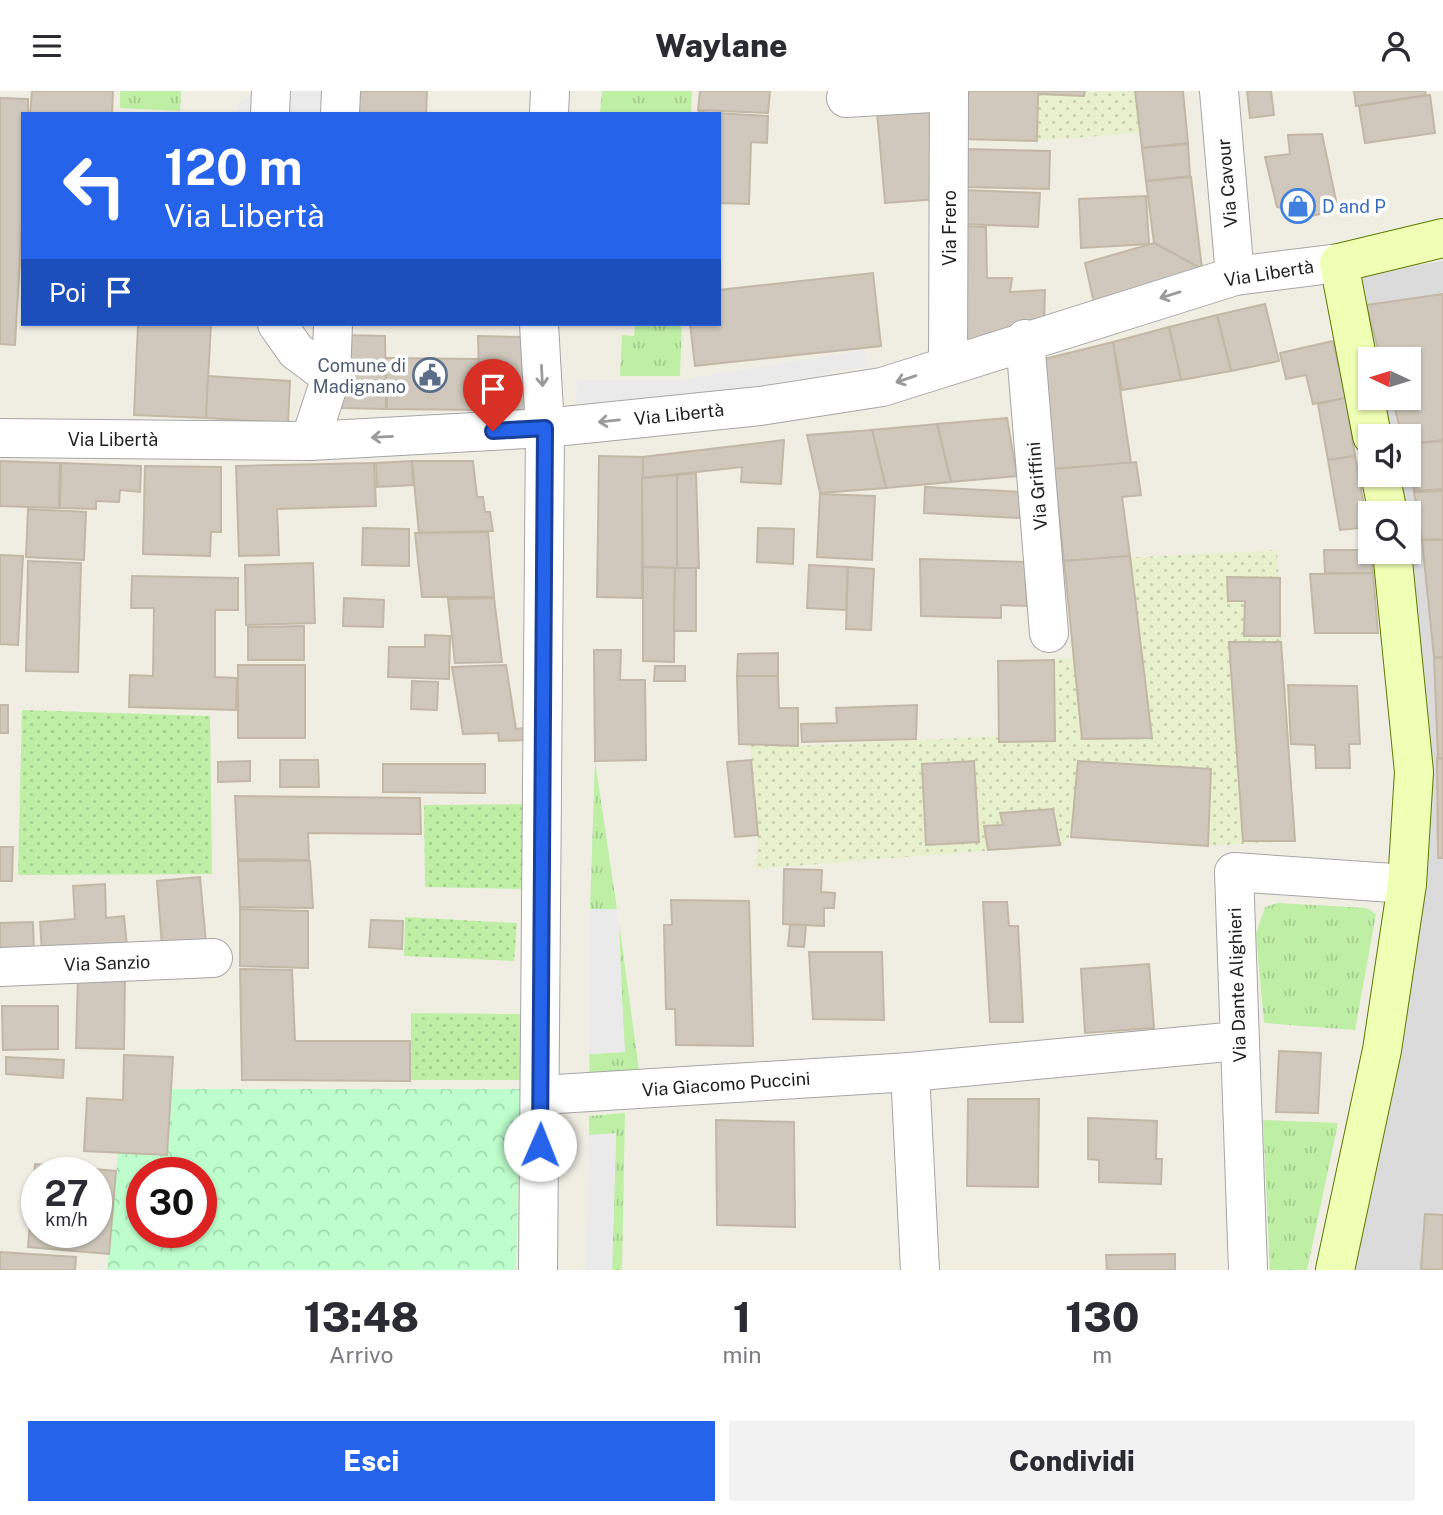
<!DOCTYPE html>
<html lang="it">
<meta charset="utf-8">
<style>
body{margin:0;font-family:"Public Sans",sans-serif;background:#f2f2f3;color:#2b2b33;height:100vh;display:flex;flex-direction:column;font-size:26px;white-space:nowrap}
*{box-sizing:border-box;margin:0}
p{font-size:23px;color:#7c7c81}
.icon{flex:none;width:38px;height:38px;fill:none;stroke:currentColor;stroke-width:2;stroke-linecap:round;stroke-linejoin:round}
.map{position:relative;height:1179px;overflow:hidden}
.drawer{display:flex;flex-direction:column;background:#fff;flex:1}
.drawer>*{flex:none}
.banner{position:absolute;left:21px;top:21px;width:700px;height:214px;border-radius:0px;box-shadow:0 2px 5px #0004;background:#2563eb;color:#fff;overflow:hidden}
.needle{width:46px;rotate:274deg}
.controls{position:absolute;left:1358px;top:256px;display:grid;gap:14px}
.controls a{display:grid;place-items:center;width:63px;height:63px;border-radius:0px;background:#fff;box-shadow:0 2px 5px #0004;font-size:35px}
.speed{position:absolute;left:21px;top:1066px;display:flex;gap:14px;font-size:35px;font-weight:700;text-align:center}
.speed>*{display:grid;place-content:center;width:91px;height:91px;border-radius:50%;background:#fff;box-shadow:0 2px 5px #0004;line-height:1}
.speed small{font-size:18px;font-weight:400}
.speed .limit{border:10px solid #d22;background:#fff;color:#111}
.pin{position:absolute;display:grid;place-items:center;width:60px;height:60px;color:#fff;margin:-72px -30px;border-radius:50% 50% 50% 0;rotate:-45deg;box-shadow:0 0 7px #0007}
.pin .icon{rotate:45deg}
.me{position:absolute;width:77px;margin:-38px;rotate:1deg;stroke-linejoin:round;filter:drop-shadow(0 0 5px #0008)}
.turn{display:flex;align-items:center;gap:24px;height:147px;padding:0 28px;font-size:32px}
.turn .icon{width:91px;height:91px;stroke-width:2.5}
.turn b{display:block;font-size:49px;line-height:60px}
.then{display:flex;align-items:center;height:66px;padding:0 28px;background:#0003;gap:14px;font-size:26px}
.eta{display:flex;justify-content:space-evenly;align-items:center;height:119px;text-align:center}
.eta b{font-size:42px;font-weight:800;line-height:49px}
.cta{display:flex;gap:14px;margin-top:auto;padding:14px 28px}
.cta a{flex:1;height:80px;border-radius:0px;background:#2563eb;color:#fff;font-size:28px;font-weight:800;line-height:80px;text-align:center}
.cta a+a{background:#f2f2f3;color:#2b2b33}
header{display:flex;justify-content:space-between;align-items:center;height:91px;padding:0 28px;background:#fff;font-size:32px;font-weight:800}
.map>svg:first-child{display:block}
.residential{fill:#dcdbdb}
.farmland{fill:url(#farmland-dots)}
.grass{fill:url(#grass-tufts)}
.park{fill:url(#park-crowns);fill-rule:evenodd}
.garden{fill:url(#garden-dots)}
.parking{fill:#eaeaea}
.building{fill:#d0c8bc;stroke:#c3b7a5;stroke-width:2;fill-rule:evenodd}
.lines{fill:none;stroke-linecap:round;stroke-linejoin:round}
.street-casing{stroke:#a5a5a5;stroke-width:40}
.secondary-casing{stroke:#5a7b00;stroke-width:40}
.street{stroke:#fff;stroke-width:38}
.secondary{stroke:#efffb3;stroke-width:38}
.oneway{stroke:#9a9a9a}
.route-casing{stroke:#184099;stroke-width:18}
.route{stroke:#2563eb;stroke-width:12}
.labels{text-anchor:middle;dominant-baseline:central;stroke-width:7;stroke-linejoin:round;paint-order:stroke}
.street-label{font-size:18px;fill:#1e1e1e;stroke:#fff}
.shop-label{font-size:18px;fill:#366cbe;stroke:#fff;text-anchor:start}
.service-label{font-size:18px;fill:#4e5e75;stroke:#fff;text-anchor:end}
</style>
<header><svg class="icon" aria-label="menu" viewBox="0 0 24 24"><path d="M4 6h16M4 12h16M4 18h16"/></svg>Waylane<svg class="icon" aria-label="person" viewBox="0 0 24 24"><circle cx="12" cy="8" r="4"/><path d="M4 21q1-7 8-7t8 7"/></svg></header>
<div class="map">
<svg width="1443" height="1179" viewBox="0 0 1443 1179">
<defs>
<pattern id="farmland-dots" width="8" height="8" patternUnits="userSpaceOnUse" patternTransform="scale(1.75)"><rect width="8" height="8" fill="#e8f1cd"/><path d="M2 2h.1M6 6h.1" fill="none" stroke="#c7ceb0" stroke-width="1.8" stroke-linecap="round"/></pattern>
<pattern id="grass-tufts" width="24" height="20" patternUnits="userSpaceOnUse" patternTransform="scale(1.75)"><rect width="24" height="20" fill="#beefa5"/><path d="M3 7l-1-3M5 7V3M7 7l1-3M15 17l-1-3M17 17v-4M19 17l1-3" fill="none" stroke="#a3cc8e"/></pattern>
<pattern id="park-crowns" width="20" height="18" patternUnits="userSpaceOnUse" patternTransform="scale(1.75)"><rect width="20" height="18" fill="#bdfecc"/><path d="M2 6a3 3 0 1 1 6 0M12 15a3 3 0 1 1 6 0" fill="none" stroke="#a2d9af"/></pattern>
<pattern id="garden-dots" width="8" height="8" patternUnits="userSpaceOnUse" patternTransform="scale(1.75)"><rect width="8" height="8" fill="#beefa5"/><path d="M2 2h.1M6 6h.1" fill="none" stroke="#a3cc8e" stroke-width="1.8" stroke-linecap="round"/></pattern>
</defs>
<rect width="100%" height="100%" fill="#f0eee3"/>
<path class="residential" d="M1443 170V1179H1350L1425 801 1409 422H1400L1397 383H1409V345H1390L1380 306H1409V268H1370L1349 185Z"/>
<g class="farmland">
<path d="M963 0H1182L1187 38 1037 50Z"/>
<path d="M1277 459 1295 750 1208 755 1071 746 1060 754 756 778 758 744 750 654 798 655 999 645 998 570 1073 567 1064 470Z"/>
</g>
<g class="grass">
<path d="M120 0H181L180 20 120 17Z"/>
<path d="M602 0H692L691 23H600Z"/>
<path d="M635 233H682L680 285H620L622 244 634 245Z"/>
<path d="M595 670 617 818H590Z"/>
<path d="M1278 812 1366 817 1376 823 1355 939 1264 932 1256 843 1265 816Z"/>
<path d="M619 832 639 979 590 983 589 963 624 961Z"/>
<path d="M625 1022 622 1179H612L616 1043 589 1044V1025Z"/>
<path d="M1263 1029 1338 1032 1307 1179H1270Z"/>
</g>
<path class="park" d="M172 998H521L516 1179H107L118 1061 167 1064ZM142 1082H201V1141H142Z"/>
<g class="garden">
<path d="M22 619 210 625 212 783 18 784Z"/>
<path d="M525 713 522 798 425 796 424 714Z"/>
<path d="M405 826 517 832 514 870 404 865Z"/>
<path d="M411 922 521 923 520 989H411Z"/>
</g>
<g class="parking">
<path d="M256 0H335L334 23H237L238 12Z"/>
<path d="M864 259 869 275 681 308 576 312 577 289H679Z"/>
<path d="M590 818H617L625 961 589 963Z"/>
<path d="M616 1042 612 1179H586L589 1044Z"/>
</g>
<g class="building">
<path d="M32 0H113L112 23H30Z"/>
<path d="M356 0H427L426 23H354Z"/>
<path d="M700 0H770L768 22 698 19Z"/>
<path d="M963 0H1085L1084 5 1038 3 1037 50 962 48Z"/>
<path d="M1135 0H1183L1188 52 1142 57Z"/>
<path d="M1247 0H1271L1274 24 1250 27Z"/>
<path d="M1354 0H1425L1426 4 1356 15Z"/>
<path d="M1430 4 1435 42 1365 52 1359 15Z"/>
<path d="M0 7 28 8V23H23V113L15 254 0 253Z"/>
<path d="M931 17 938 108 885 112 877 21Z"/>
<path d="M698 21 768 25 767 52 751 51 749 113 719 112V23Z"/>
<path d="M1322 43 1338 119 1312 125 1277 116 1265 66 1290 63 1288 44Z"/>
<path d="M1188 53 1190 85 1146 90 1142 57Z"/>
<path d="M965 58 1050 60 1049 98 965 96Z"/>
<path d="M1191 86 1202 178 1154 152 1146 90Z"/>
<path d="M964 99 1040 102 1038 136 963 133Z"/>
<path d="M1146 105 1149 153 1081 157 1079 108Z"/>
<path d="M963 135 986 136 987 187H1012L1010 201 1045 199 1044 231 965 252Z"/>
<path d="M1154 152 1202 178 1094 212 1085 172Z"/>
<path d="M873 182 881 255 695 275 690 233H719V199Z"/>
<path d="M1443 203V349L1409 353V345H1402L1392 306H1409V268H1381L1366 214Z"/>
<path d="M1265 213 1279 270 1231 280 1217 224Z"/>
<path d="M1217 224 1231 280 1181 289 1169 236Z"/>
<path d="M138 233H211L206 327 134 324Z"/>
<path d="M1169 236 1181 289 1122 299 1113 251Z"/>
<path d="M339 244 385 245 386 318 342 317Z"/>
<path d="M478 245 524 246 525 319H480Z"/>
<path d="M1333 250 1346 307 1313 313 1306 284 1286 288 1280 262Z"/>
<path d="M1113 251 1131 372 1054 378 1040 269Z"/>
<path d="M386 267 478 268 480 319 387 318Z"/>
<path d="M208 285 290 290 288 332 206 327Z"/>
<path d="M1346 307 1355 365 1328 369 1318 313Z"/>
<path d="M1007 327 1017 385 951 391 937 333Z"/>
<path d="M937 333 951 391 886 397 872 339Z"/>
<path d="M872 339 886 397 820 402 807 344Z"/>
<path d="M784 349 781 393 741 391 742 376 642 387 643 366Z"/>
<path d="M1443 350V398L1414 400 1409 353Z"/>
<path d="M599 365 643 366 642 507 597 506Z"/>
<path d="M1355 365 1368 436 1340 439 1328 369Z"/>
<path d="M0 370 60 372 59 417 0 415Z"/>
<path d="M412 370H473L477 406H483L485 421H490L493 440 419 442Z"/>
<path d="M412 370 413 394 377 396 376 372Z"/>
<path d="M1136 371 1141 404 1122 406 1130 465 1064 470 1054 378Z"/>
<path d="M61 372 141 375 140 401 120 399 119 411 96 410V418L60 417Z"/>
<path d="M374 372 376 415 277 418 279 464 239 465 236 375Z"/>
<path d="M145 375 221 376V441H211L210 465 143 463Z"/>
<path d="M696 382 699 477H677V384Z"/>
<path d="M677 384V477L643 476 642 387Z"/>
<path d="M925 396 1021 401 1020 427 924 422Z"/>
<path d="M1443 400V448L1422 449 1414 401Z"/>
<path d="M820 403 875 405 872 469 817 466Z"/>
<path d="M28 418 86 421 84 469 26 466Z"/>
<path d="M363 437 409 438V475L362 474Z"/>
<path d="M758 437 794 438 793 473 757 471Z"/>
<path d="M488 441 494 506H422L415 442Z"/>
<path d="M1422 449H1443V566H1434Z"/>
<path d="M1324 459H1370L1373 482H1325Z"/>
<path d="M0 464 23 465 18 554 0 553Z"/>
<path d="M1130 465 1152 647 1082 648 1064 470Z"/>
<path d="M920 468 1025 471 1027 515 1001 514V527L921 525Z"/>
<path d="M28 470 81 472 78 581 26 580Z"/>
<path d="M313 472 315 532 246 534 245 474Z"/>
<path d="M809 474 848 476 846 519 807 517Z"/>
<path d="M643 476 675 477 674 571 643 570Z"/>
<path d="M848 476 874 478 871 539 846 538Z"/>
<path d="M675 477H696V540H674Z"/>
<path d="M1373 482 1378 542H1315L1310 483Z"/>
<path d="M132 485 238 487V519H215V586L237 587 236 619 129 616 130 584 153 585 154 517H131Z"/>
<path d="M1227 486 1280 487V545H1244L1245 510H1228Z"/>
<path d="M344 507 384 509 383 536 343 535Z"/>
<path d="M494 507 502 571 455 572 448 508Z"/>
<path d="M304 535V569H248V536Z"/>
<path d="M425 544 450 545 449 588 388 586 389 556H425Z"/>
<path d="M1229 551H1281L1295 750H1243Z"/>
<path d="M594 559H621L620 589H645L646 669 595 670Z"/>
<path d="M778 562V585H737L738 563Z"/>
<path d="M1434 567H1443V667H1438Z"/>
<path d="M1054 569 1055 650 999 651 998 570Z"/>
<rect x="238" y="574" width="67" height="73"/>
<path d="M506 574 516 638 524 637 526 649 499 650 498 642 463 643 452 576Z"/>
<path d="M655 575H685V590H654Z"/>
<path d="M737 585H778L779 617H798V655L739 653Z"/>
<path d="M412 590 438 591 437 619 411 618Z"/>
<path d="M1288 594 1357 595 1360 653H1349L1350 677H1316L1315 654 1291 653Z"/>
<rect x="0" y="614" width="8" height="28"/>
<path d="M917 614 916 648 802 651 801 633 837 632 836 617Z"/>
<path d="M1437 667 1443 668V767H1438Z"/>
<path d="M280 669H318L319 696H280Z"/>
<path d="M751 669 758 744 735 746 727 671Z"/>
<path d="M250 670V690L218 691V671Z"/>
<path d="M974 670 979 751 926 754 922 673Z"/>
<path d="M1078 670 1211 678 1208 755 1071 746Z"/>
<path d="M383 673H485V702L383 701Z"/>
<path d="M235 705 420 707 421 743 308 742 309 769 238 768Z"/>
<path d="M1053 718 1060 754 988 759 984 735 1003 734 1000 722Z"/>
<path d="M0 756H13L12 790H0Z"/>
<path d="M238 770H310L313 817 240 816Z"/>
<path d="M784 778 822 779 821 801 835 802 834 817H824V835L783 833Z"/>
<path d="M200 786 206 852 162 855 157 790Z"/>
<path d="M105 793 106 827 124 825 127 857 42 862 40 831 75 828 73 795Z"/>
<path d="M671 809 749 810 753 955 676 954 675 918H666L664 834H672Z"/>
<path d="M983 811H1007L1009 835H1018L1023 931H990Z"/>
<path d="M240 818 308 820V877L240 875Z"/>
<path d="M371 829 403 830 402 858 369 856Z"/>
<path d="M33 831 34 863 0 864V832Z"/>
<path d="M790 834H806L804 856 788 855Z"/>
<path d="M809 861H882L884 929 813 928Z"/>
<path d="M1149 873 1154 937 1085 942 1081 878Z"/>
<path d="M240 878 292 879 295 950H410V990L242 989Z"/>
<path d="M78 885 125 886 124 958 76 957Z"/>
<path d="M2 915H58V958L3 959Z"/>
<path d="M1279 960 1321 962 1318 1022 1276 1021Z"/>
<path d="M124 964 173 966 167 1064 84 1060 87 1007 123 1009Z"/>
<path d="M6 966 64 969 63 987 6 983Z"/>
<path d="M968 1008H1039L1038 1096 967 1095Z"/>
<path d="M1088 1027 1157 1030 1156 1068H1162L1161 1093 1099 1091V1069L1088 1068Z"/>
<path d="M716 1029 794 1031 795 1136 717 1134Z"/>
<path d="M35 1073 116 1080 109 1163 28 1156ZM37 1082H96V1141H37Z"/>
<path d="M1425 1123 1443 1124V1179L1421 1178Z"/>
<path d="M0 1161 76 1166 75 1179H0Z"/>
<path d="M1175 1163V1179H1107L1106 1164Z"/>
</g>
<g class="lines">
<g class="street-casing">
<g id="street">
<path d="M1219 0 1235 185"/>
<path d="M846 7 949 1"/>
<path d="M270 23 271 0"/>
<path d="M340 23 341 0"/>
<path d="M549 23 550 0"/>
<path d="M277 233 296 260 331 286 333 233"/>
<path d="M1025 248 1049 542"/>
<path d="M948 274 949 0"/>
<path d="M0 347 310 350 545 337 760 315 882 296 1235 185 1339 172"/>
<path d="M310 350 331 286"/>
<path d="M0 876 213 867"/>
<path d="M910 981 920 1179"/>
<path d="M541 1004 910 981 1238 950"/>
<path d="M538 1179 545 337 539 233"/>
<path d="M1248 1179 1234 781 1407 793"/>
</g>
</g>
<g class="secondary-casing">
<g id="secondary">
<path d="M1372 345 1339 172 1443 147"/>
<path d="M1380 383 1388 422"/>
<path d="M1335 1179 1382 959 1407 793 1414 681 1392 460"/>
</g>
</g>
<use href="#street" class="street"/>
<use href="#secondary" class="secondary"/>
</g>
<defs><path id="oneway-shaft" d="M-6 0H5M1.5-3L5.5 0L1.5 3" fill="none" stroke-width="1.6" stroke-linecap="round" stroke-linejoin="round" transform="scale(1.75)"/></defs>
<g class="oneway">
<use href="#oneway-shaft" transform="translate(1170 204) rotate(163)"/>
<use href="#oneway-shaft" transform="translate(542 285) rotate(87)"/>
<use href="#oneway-shaft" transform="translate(906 288) rotate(161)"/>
<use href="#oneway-shaft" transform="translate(609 330) rotate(174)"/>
<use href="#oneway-shaft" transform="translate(382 346) rotate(177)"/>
</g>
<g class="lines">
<g class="route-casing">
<path id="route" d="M493 340 545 337 540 1054"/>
</g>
<use href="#route" class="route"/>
</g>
<defs>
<g id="shop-ring" transform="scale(1.75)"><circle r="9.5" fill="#fff" stroke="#3f7fe0" stroke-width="1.5"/><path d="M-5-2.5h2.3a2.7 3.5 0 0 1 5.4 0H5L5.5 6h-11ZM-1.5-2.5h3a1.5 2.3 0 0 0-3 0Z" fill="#3f7fe0"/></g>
<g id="civic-ring" transform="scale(1.75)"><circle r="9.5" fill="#fff" stroke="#5c6f8a" stroke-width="1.5"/><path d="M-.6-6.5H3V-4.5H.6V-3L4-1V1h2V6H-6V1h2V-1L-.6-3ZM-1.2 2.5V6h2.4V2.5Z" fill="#5c6f8a"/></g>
</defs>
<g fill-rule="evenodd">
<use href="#shop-ring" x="1298" y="115"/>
<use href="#civic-ring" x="430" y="284"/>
</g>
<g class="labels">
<g class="street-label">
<text transform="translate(1227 92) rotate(-95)">Via Cavour</text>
<text transform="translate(949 137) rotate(-90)">Via Frero</text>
<text transform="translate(1269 182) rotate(-9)">Via Libertà</text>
<text transform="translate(679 323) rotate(-6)">Via Libertà</text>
<text x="113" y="348">Via Libertà</text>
<text transform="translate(1037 395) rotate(-95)">Via Griffini</text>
<text transform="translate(107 872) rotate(-2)">Via Sanzio</text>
<text transform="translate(1237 894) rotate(-92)">Via Dante Alighieri</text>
<text transform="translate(726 993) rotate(-4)">Via Giacomo Puccini</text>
</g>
<g class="shop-label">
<text x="1322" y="115">D and P</text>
</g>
<g class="service-label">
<text x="406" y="274">Comune di<tspan x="406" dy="21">Madignano</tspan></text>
</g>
</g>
</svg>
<div class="controls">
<a><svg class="needle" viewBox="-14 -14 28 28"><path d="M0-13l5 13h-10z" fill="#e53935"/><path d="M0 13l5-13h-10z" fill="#7c7c81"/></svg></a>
<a><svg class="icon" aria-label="sound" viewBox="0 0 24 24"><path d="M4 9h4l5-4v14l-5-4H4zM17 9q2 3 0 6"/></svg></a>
<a><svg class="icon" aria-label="search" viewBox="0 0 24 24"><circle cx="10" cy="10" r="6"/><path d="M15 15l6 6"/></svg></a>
</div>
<div class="speed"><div>27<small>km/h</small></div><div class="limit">30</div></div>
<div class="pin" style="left:493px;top:340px;background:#d93025"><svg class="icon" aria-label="arrive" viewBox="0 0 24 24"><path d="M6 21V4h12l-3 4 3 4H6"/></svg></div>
<svg class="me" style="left:540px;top:1054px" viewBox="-20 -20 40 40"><circle r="19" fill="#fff"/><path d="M0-13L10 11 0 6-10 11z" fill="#2563eb"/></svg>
<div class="banner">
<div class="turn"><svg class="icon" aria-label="left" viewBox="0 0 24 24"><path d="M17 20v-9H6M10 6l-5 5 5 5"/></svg><div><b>120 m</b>Via Libertà</div></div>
<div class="then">Poi<svg class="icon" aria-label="arrive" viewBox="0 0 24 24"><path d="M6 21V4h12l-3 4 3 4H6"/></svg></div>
</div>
</div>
<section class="drawer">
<div class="eta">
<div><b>13:48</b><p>Arrivo</p></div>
<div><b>1</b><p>min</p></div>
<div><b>130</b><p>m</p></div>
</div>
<div class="cta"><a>Esci</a><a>Condividi</a></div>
</section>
